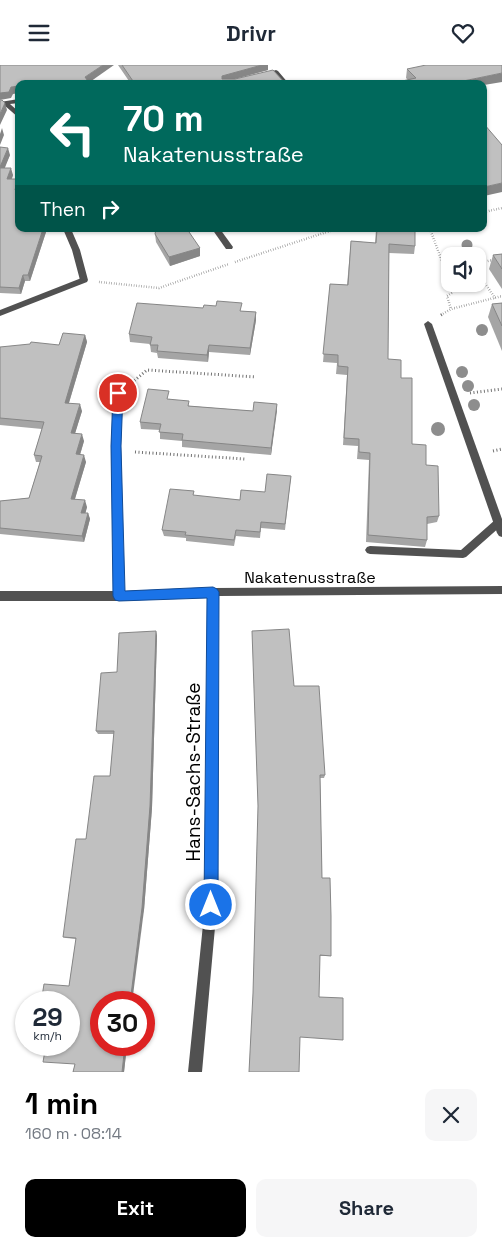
<!DOCTYPE html>
<meta charset="utf-8">
<style>
body{margin:0;font-family:"Space Grotesk",sans-serif;background:#f6f6f7;color:#1f2937;height:100vh;display:flex;flex-direction:column;font-size:19px;white-space:nowrap}
*{box-sizing:border-box;margin:0}
p{font-size:16px;color:#747a83}
.icon{flex:none;width:28px;height:28px;fill:none;stroke:currentColor;stroke-width:2;stroke-linecap:round;stroke-linejoin:round}
.map{position:relative;height:1007px;overflow:hidden}
.sheet{display:flex;flex-direction:column;background:#fff;flex:1}
.sheet>*{flex:none}
.hud{position:absolute;left:15px;top:15px;width:472px;height:152px;border-radius:10px;box-shadow:0 1px 4px #0004;background:#00695c;color:#fff;overflow:hidden}
.buttons{position:absolute;left:441px;top:182px;display:grid;gap:10px}
.buttons a{display:grid;place-items:center;width:45px;height:45px;border-radius:10px;background:#fff;box-shadow:0 1px 4px #0004;font-size:25px}
.speed{position:absolute;left:15px;top:926px;display:flex;gap:10px;font-size:25px;font-weight:700;text-align:center}
.speed>*{display:grid;place-content:center;width:65px;height:65px;border-radius:50%;background:#fff;box-shadow:0 1px 4px #0004;line-height:1}
.speed small{font-size:12px;font-weight:400}
.speed .limit{border:8px solid #d22;background:#fff;color:#111}
.pin{position:absolute;display:grid;place-items:center;width:42px;height:42px;color:#fff;margin:-21px;border:2px solid #fff;border-radius:50%;box-shadow:0 1px 5px #0007}
.me{position:absolute;width:55px;margin:-28px;rotate:0deg;stroke-linejoin:round;filter:drop-shadow(0 0 4px #0008)}
.turn{display:flex;align-items:center;gap:18px;height:105px;padding:0 25px;font-size:22px}
.turn .icon{width:65px;height:65px;stroke-width:2.5}
.turn b{display:block;font-size:35px;line-height:42px}
.then{display:flex;align-items:center;height:48px;padding:0 25px;background:#0003;gap:10px;font-size:19px}
.round{display:grid;place-items:center;flex:none;width:52px;height:52px;border-radius:10px;background:#f6f6f7}
.head{display:flex;align-items:center;justify-content:space-between;height:85px;padding:0 25px}
h1{font-size:30px;font-weight:600;line-height:38px;color:#000}
.button{display:flex;gap:10px;margin-top:auto;padding:10px 25px}
.button a{flex:1;height:58px;border-radius:10px;background:#000;color:#fff;font-size:20px;font-weight:600;line-height:58px;text-align:center}
.button a+a{background:#f6f6f7;color:#1f2937}
header{display:flex;justify-content:space-between;align-items:center;height:65px;padding:0 25px;background:#fff;font-size:22px;font-weight:600}
.map>svg:first-child{display:block}
.lines{fill:none;stroke-linecap:round;stroke-linejoin:round}
.path-far1{stroke:#737373;stroke-width:2.5;stroke-dasharray:0.5 2;stroke-linecap:butt}
.path{stroke:#737373;stroke-width:3;stroke-dasharray:1 2.5;stroke-linecap:butt}
.lane{fill:#515151;fill-rule:evenodd}
.street{fill:#515151;fill-rule:evenodd}
.tree{fill:#8d8d8d}
.wall{fill:#a5a5a5}
.shaded-wall{fill:#868686}
.building{fill:#c0c0c0;stroke:#868686}
.route{fill:#1a73e8;stroke:#114b97}
.labels{text-anchor:middle;dominant-baseline:central;stroke-width:5;stroke-linejoin:round;paint-order:stroke}
.street-label{font-size:16px;fill:#000;stroke:#fff}
.near-street-label{font-size:19px;fill:#000;stroke:#fff}
</style>
<header><svg class="icon" aria-label="menu" viewBox="0 0 24 24"><path d="M4 6h16M4 12h16M4 18h16"/></svg>Drivr<svg class="icon" aria-label="heart" viewBox="0 0 24 24"><path d="M12 20l-8-8c-3-5 5-10 8-4 3-6 11-1 8 4z"/></svg></header>
<div class="map">
<svg width="502" height="1007" viewBox="0 0 502 1007">
<rect width="100%" height="100%" fill="#fff"/>
<g class="lines">
<g class="path-far1">
<path d="M484 147 502 143"/>
<path d="M430 164 450 218"/>
<path d="M235 197 336 164"/>
<path d="M478 198 502 193"/>
<path d="M478 208 495 233"/>
<path d="M99 217 159 223 229 199"/>
<path d="M450 219 453 227 447 231 451 244"/>
<path d="M441 250 451 244 502 231"/>
</g>
<g class="path">
<path d="M441 250 443 249"/>
<path d="M129 320 147 305 256 312"/>
<path d="M470 328 502 324"/>
<path d="M493 386 502 384"/>
<path d="M135 387 245 394"/>
</g>
<g class="lane">
<path d="M84 212 87 213V217L0 251V245Z"/>
<path d="M498 454 501 455V461L466 492 463 493 370 489 367 488 365 485 367 482 370 481 461 485 495 455Z"/>
</g>
<g class="street">
<path d="M276 5 278 6 289 19H282L275 9 263 12 260 10Z"/>
<path d="M19 34V38L10 39 19 47V53L4 40 0 41V37Z"/>
<path d="M63 164H71L80 185 88 215 87 217H81L80 215 72 185Z"/>
<path d="M212 164H220L233 182 232 184H226Z"/>
<path d="M428 256 432 259 502 454V472L499 471 497 468 424 259Z"/>
<path d="M118 326 122 329 121 381 124 526 213 523 502 521V529L218 531 217 840 202 1007H188L205 840 208 532 119 536H0V526H114L111 381 114 329Z"/>
</g>
</g>
<g class="tree">
<circle cx="467" cy="180" r="5.5"/>
<circle cx="482" cy="265" r="6"/>
<circle cx="462" cy="307" r="6"/>
<circle cx="468" cy="321" r="6"/>
<circle cx="474" cy="340" r="6"/>
<circle cx="438" cy="364" r="7"/>
</g>
<g class="wall">
<path d="M118 0H268V5L234 14 286 19H131Z"/>
<path d="M407 4 484 19H393V18L408 15 406 13Z"/>
<path d="M0 82 10 90 4 103 13 110 12 114H18L19 116V164L46 167 30 216H25L21 229 0 228Z"/>
<path d="M376 164H415V181L414 189 389 188 388 294 401 313 412 379 426 400 439 451 437 457 427 459V475L425 482 366 477 369 395 357 394 358 381 343 380 347 310 336 309 337 298 323 297 330 219 347 220 351 176 375 178Z"/>
<path d="M155 169 200 183V191L170 201 156 177Z"/>
<path d="M502 189V224L489 204 493 190Z"/>
<path d="M502 238V286L488 252 492 239Z"/>
<path d="M241 246 256 247V255L250 290 209 287 208 297 158 293 157 288 151 287 150 279 130 277 129 269Z"/>
<path d="M85 270 87 277 69 338 82 346 75 368 84 376 80 390 86 397 75 434 87 442 85 448H88L90 454 84 477 0 469V473V436L29 433 40 397H36L34 390 42 364 0 360V282L59 280Z"/>
<path d="M170 333 169 334 190 341 253 346 277 339 271 390 182 382V376L160 374V365L141 364 140 357Z"/>
<path d="M291 411 285 465 261 463 260 473 236 471 234 481 186 476V473L164 471 162 465 194 431 240 435 265 427Z"/>
<path d="M156 566 157 571 152 743 144 845 101 980H127L124 1007H73L75 999 69 921 76 874 66 873 63 872 86 774 110 711 114 669H98L96 666 117 607Z"/>
<path d="M294 621 325 710 324 713H320L322 813 331 891H320L300 972Z"/>
</g>
<g class="shaded-wall">
<path d="M103 0H114L87 19 85 12Z"/>
<path d="M262 0H268V5L223 17 222 14V11Z"/>
<path d="M502 8V17L484 20V19H449Z"/>
<path d="M55 16 56 19H33Z"/>
<path d="M19 21V28L13 29 11 33 0 35V28L11 22Z"/>
<path d="M5 38 7 45 0 60V49Z"/>
<path d="M2 63 4 70 0 80V69Z"/>
<path d="M8 83 10 90 2 110 0 102Z"/>
<path d="M11 103 13 110 9 120 7 114Z"/>
<path d="M18 114 19 125H15Z"/>
<path d="M502 118V127L484 131V122Z"/>
<path d="M43 164H45L46 167 30 216 28 210Z"/>
<path d="M200 183V191L170 201 169 192Z"/>
<path d="M23 210 25 216 21 229 19 223Z"/>
<path d="M256 247V255L250 290V283Z"/>
<path d="M85 270 87 277 67 344 65 338Z"/>
<path d="M209 280V287L208 297 207 290Z"/>
<path d="M80 339 82 346 73 375 71 368Z"/>
<path d="M277 339V346L271 390V383Z"/>
<path d="M82 369 84 376 78 396 76 389Z"/>
<path d="M84 390 86 397 73 440 71 434Z"/>
<path d="M85 435 87 442 84 454 81 448Z"/>
<path d="M88 448 90 454 84 477 82 471Z"/>
<path d="M156 566 157 571 152 743 144 845 132 938H130Z"/>
<path d="M125 980H127L124 1007H122Z"/>
</g>
<g class="building">
<path d="M0 0H103L85 12 90 19H58L55 16 33 19H19V21L11 22 9 27 0 28Z"/>
<path d="M122 0H262L222 11V14H235L273 5 286 19H135Z"/>
<path d="M426 0H502V8L449 19H394L393 18 416 13 407 4Z"/>
<path d="M2 35 5 38 0 49V36Z"/>
<path d="M484 59 502 80V118L484 122Z"/>
<path d="M0 82 8 83 0 102Z"/>
<path d="M0 103H11L7 114H18L15 125H19V164H43L28 210H23L19 223 0 222Z"/>
<path d="M156 164H187L200 183 169 192 155 169Z"/>
<path d="M377 164H415V181L389 179 388 294 401 295V313H412V379L426 380V400L438 401 439 451 427 452V475L368 470 370 388 359 387V374L344 373 348 302 338 301V290L323 289 330 219 348 220 351 176 376 178Z"/>
<path d="M502 189V204L493 190Z"/>
<path d="M217 236 242 238 240 246 256 247 250 283 209 280 207 290 157 286 158 280H150L152 272 129 269 137 238 203 243 204 240 216 241Z"/>
<path d="M502 238V261L492 239Z"/>
<path d="M63 268 85 270 65 338 80 339 71 368 82 369 76 389 84 390 71 434 85 435 81 448H88L82 471 0 463V436L29 433 42 391 34 390 44 357 0 353V282L30 279 31 277 59 280Z"/>
<path d="M148 324 169 326 167 334 189 336 188 341 253 346 254 337 277 339 271 383 182 375 183 369 159 367 161 359 140 357Z"/>
<path d="M267 409 291 411 285 459 261 457 260 467 236 465 234 475 185 470 186 467 162 465 170 424 194 426 193 430 240 435 241 425 265 427Z"/>
<path d="M289 564 294 621H319L325 710H320L322 813H330L331 851V891L320 890 319 932 343 933V975L300 972 299 1007H249L253 928 258 741 252 566Z"/>
<path d="M156 566 150 741 142 843 130 938H101V980H125L122 1007H73L75 999 43 997 46 980H69V938H41L44 919 69 921 76 873 63 872 76 774H86L94 711H110L114 666H96L101 608 117 607 119 568Z"/>
</g>
<path class="route" d="M118 325 123 328 121 381 125 526 213 522 217 524 219 527 218 840 216 845 211 848 206 845 204 840 207 533 119 536 115 535 113 531 111 381 113 328Z"/>
<g class="labels">
<g class="street-label">
<text x="310" y="512">Nakatenusstraße</text>
</g>
<g class="near-street-label">
<text transform="translate(193 707) rotate(-90)">Hans-Sachs-Straße</text>
</g>
</g>
</svg>
<div class="buttons">
<a><svg class="icon" aria-label="sound" viewBox="0 0 24 24"><path d="M4 9h4l5-4v14l-5-4H4zM17 9q2 3 0 6"/></svg></a>
</div>
<div class="speed"><div>29<small>km/h</small></div><div class="limit">30</div></div>
<div class="pin" style="left:118px;top:328px;background:#d93025"><svg class="icon" aria-label="arrive" viewBox="0 0 24 24"><path d="M6 21V4h12l-3 4 3 4H6"/></svg></div>
<svg class="me" style="left:211px;top:840px" viewBox="-20 -20 40 40"><circle r="17" fill="#1a73e8" stroke="#fff" stroke-width="3"/><path d="M0-11L8 9 0 5-8 9z" fill="#fff"/></svg>
<div class="hud">
<div class="turn"><svg class="icon" aria-label="left" viewBox="0 0 24 24"><path d="M17 20v-9H6M10 6l-5 5 5 5"/></svg><div><b>70 m</b>Nakatenusstraße</div></div>
<div class="then">Then<svg class="icon" aria-label="right" viewBox="0 0 24 24"><path d="M7 20v-9h11M14 6l5 5-5 5"/></svg></div>
</div>
</div>
<section class="sheet">
<div class="head"><div><h1>1 min</h1><p>160 m · 08:14</p></div><a class="round"><svg class="icon" aria-label="close" viewBox="0 0 24 24"><path d="M6 6l12 12M18 6L6 18"/></svg></a></div>
<div class="button"><a>Exit</a><a>Share</a></div>
</section>
